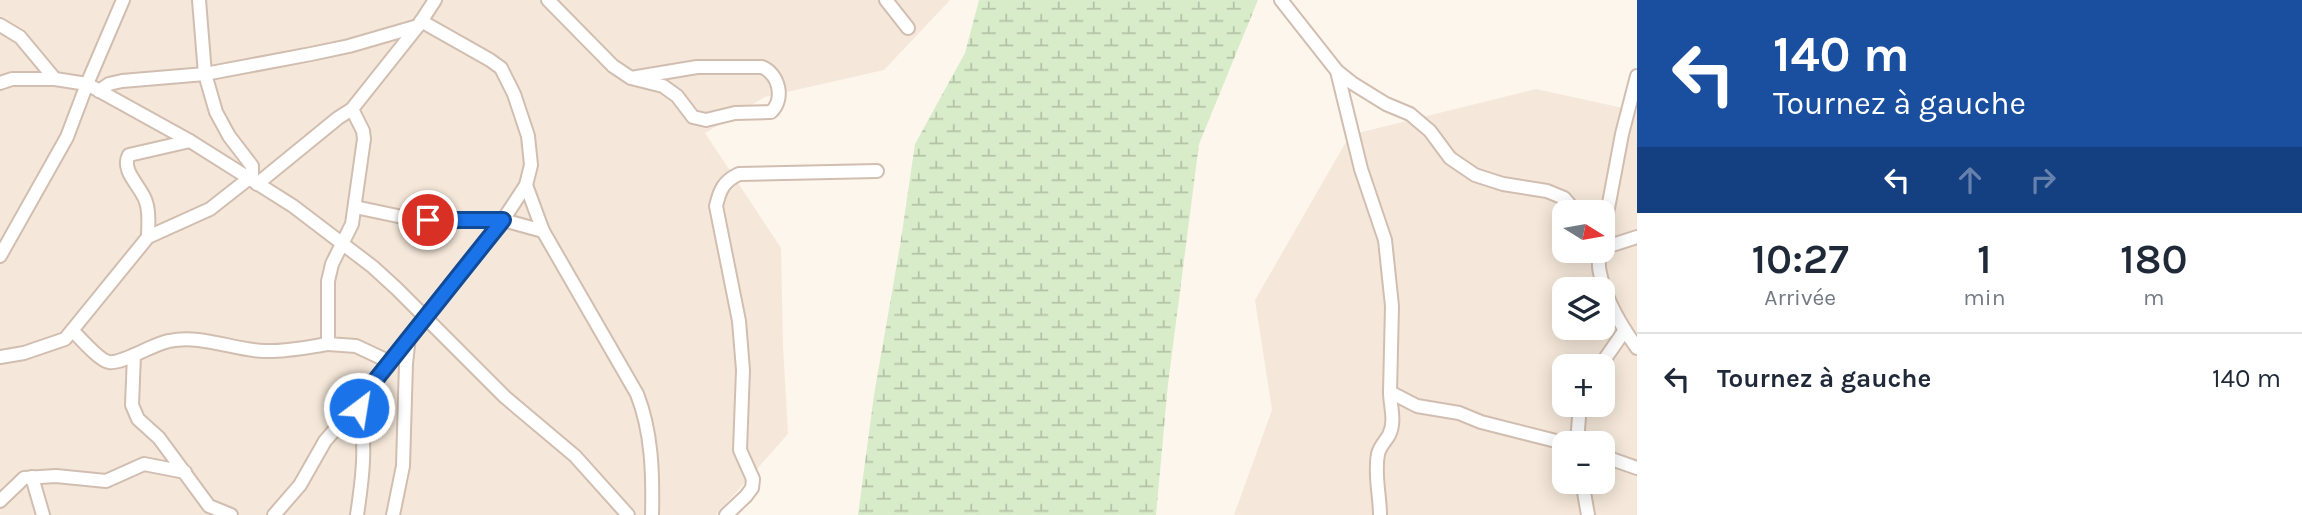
<!DOCTYPE html>
<html lang="fr">
<meta charset="utf-8">
<style>
body{margin:0;font-family:Karla,sans-serif;background:#f2f2f3;color:#1f2937;height:100vh;display:flex;flex-direction:column;font-size:26px;white-space:nowrap}
*{box-sizing:border-box;margin:0}
p{font-size:23px;color:#747a83}
.icon{flex:none;width:38px;height:38px;fill:none;stroke:currentColor;stroke-width:2;stroke-linecap:round;stroke-linejoin:round}
.map{position:relative;flex:1;overflow:hidden}
.side{display:flex;flex-direction:column;background:#fff;width:665px}
.side>*{flex:none}
.banner{background:#1a4fa0;color:#fff;overflow:hidden}
.needle{width:46px;rotate:101deg}
.controls{position:absolute;left:1552px;top:200px;display:grid;gap:14px}
.controls a{display:grid;place-items:center;width:63px;height:63px;border-radius:14px;background:#fff;box-shadow:0 4px 18px #0003;font-size:35px}
.pin{position:absolute;display:grid;place-items:center;width:60px;height:60px;color:#fff;margin:-30px;border:4px solid #fff;border-radius:50%;box-shadow:0 2px 7px #0007}
.me{position:absolute;width:77px;margin:-38px;rotate:31deg;stroke-linejoin:round;filter:drop-shadow(0 0 5px #0008)}
.turn{display:flex;align-items:center;gap:24px;height:147px;padding:0 21px;font-size:32px}
.turn .icon{width:91px;height:91px;stroke-width:2.5}
.turn b{display:block;font-size:49px;line-height:60px}
.lanes{display:flex;align-items:center;height:66px;padding:0 21px;background:#0003;justify-content:center;gap:35px;direction:ltr}
.lanes .off{opacity:.35}
.eta{display:flex;justify-content:space-evenly;align-items:center;height:119px;text-align:center}
.eta b{font-size:42px;font-weight:600;line-height:49px}
ul{padding:0;list-style:none}
li{display:flex;align-items:center;gap:21px;height:91px;padding:0 21px;border-top:2px solid #e0e1e3}
li div{flex:1}
li b{display:block;font-size:26px}
li em{font-style:normal}
main{display:flex;flex:1;min-height:0}
.map>svg:first-child{display:block}
.residential{fill:#f5e8da;fill-rule:evenodd}
.wetland{fill:url(#wetland-marsh)}
.lines{fill:none;stroke-linecap:round;stroke-linejoin:round}
.street-casing{stroke:#d1beb0;stroke-width:16}
.street{stroke:#fff;stroke-width:12}
.route-casing{stroke:#114b97;stroke-width:18}
.route{stroke:#1a73e8;stroke-width:12}
</style>
<main>
<div class="map">
<svg width="1637" height="515" viewBox="0 0 1637 515">
<defs>
<pattern id="wetland-marsh" width="20" height="14" patternUnits="userSpaceOnUse" patternTransform="scale(1.75)"><rect width="20" height="14" fill="#d8ecc9"/><path d="M1 5h8M5 5V1M11 12h8M15 12V8" fill="none" stroke="#b4c2a5"/></pattern>
</defs>
<rect width="100%" height="100%" fill="#fdf6ec"/>
<g class="residential">
<path d="M0 0H950L884 70 765 97 705 133 781 248 783 345 788 434 716 515H0Z"/>
<path d="M1536 89 1637 111V515H1234L1272 410 1255 300 1350 135ZM1564 212H1603V250H1564ZM1564 289H1603V327H1564ZM1564 366H1603V404H1564ZM1564 443H1603V481H1564Z"/>
</g>
<path class="wetland" d="M979 0H1258L1199 144 1168 384 1156 515H858L874 395 900 246 915 144 965 53Z"/>
<g class="lines">
<g class="street-casing">
<g id="street">
<path d="M548 0 613 66 631 78 663 86 677 96 693 117 706 120 735 113 771 112C785 99 779 74 762 67H697L631 78"/>
<path d="M886 0 908 28"/>
<path d="M1281 0 1337 71 1352 83 1386 104 1410 114 1430 131 1450 158 1475 175 1503 184 1547 191 1564 198 1576 212"/>
<path d="M0 25 20 37 55 79"/>
<path d="M1337 71 1361 169 1385 240 1392 306 1390 392 1417 406 1459 413 1481 422 1564 443"/>
<path d="M0 83 12 79H55L87 84 190 141 293 206 373 267 397 289 505 397 575 456 628 515"/>
<path d="M99 91 109 84 122 81 205 74 311 54 349 46 418 26"/>
<path d="M352 109 363 131 364 139 352 224 332 264 328 281V344L356 346 390 362"/>
<path d="M257 184 338 118 352 109 418 26 435 0"/>
<path d="M526 185 543 231 637 394C652 432 653 474 652 515"/>
<path d="M355 207 412 219 503 220 543 231"/>
<path d="M1603 235 1622 134 1637 76"/>
<path d="M148 237C148 226 150 213 146 202 142 187 120 171 129 155L190 141"/>
<path d="M1603 248 1637 237"/>
<path d="M1599 250C1599 257 1598 266 1600 273 1605 298 1622 327 1637 348"/>
<path d="M0 256 67 137 87 84 123 0"/>
<path d="M73 331C80 338 100 361 109 362 123 364 152 344 169 341 201 334 233 350 264 351 285 352 308 347 328 344"/>
<path d="M134 355 132 405 138 419 159 438 209 506 231 515"/>
<path d="M0 357 24 353 65 339 148 237 210 209 252 176V166L229 136 216 112 205 74 199 0"/>
<path d="M1600 366 1625 330"/>
<path d="M1577 443 1580 404"/>
<path d="M1603 456 1637 468"/>
<path d="M32 477 43 515"/>
<path d="M1582 481 1588 515"/>
<path d="M0 501 24 478 56 476 106 481 144 464 185 472"/>
<path d="M274 515 300 485 325 441 358 403 503 220 526 185 531 165 528 136 514 94 501 68 490 60 421 21"/>
<path d="M357 515C363 475 367 442 358 403"/>
<path d="M393 515 403 466 406 363 409 337"/>
<path d="M726 515 746 496 752 488 753 479 740 450 743 370 739 321 716 206C720 189 724 181 739 174L877 171"/>
<path d="M1380 515C1380 495 1374 474 1378 454 1380 446 1385 442 1389 435 1396 421 1390 406 1390 392"/>
</g>
</g>
<use href="#street" class="street"/>
</g>
<g class="lines">
<g class="route-casing">
<path id="route" d="M359 408 358 402 503 220H428"/>
</g>
<use href="#route" class="route"/>
</g>
</svg>
<div class="controls">
<a><svg class="needle" viewBox="-14 -14 28 28"><path d="M0-13l5 13h-10z" fill="#e53935"/><path d="M0 13l5-13h-10z" fill="#747a83"/></svg></a>
<a><svg class="icon" aria-label="layers" viewBox="0 0 24 24"><path d="M12 4l9 5-9 5-9-5zM3 14l9 5 9-5"/></svg></a>
<a>+</a>
<a>−</a>
</div>
<div class="pin" style="left:428px;top:220px;background:#d93025"><svg class="icon" aria-label="arrive" viewBox="0 0 24 24"><path d="M6 21V4h12l-3 4 3 4H6"/></svg></div>
<svg class="me" style="left:359px;top:408px" viewBox="-20 -20 40 40"><circle r="17" fill="#1a73e8" stroke="#fff" stroke-width="3"/><path d="M0-11L8 9 0 5-8 9z" fill="#fff"/></svg>
</div>
<section class="side">
<div class="banner">
<div class="turn"><svg class="icon" aria-label="left" viewBox="0 0 24 24"><path d="M17 20v-9H6M10 6l-5 5 5 5"/></svg><div><b>140 m</b>Tournez à gauche</div></div>
<div class="lanes"><svg class="icon" aria-label="left" viewBox="0 0 24 24"><path d="M17 20v-9H6M10 6l-5 5 5 5"/></svg><svg class="icon off" aria-label="ahead" viewBox="0 0 24 24"><path d="M12 20V5M6 11l6-6 6 6"/></svg><svg class="icon off" aria-label="right" viewBox="0 0 24 24"><path d="M7 20v-9h11M14 6l5 5-5 5"/></svg></div>
</div>
<div class="eta">
<div><b>10:27</b><p>Arrivée</p></div>
<div><b>1</b><p>min</p></div>
<div><b>180</b><p>m</p></div>
</div>
<ul>
<li><svg class="icon" aria-label="left" viewBox="0 0 24 24"><path d="M17 20v-9H6M10 6l-5 5 5 5"/></svg><div><b>Tournez à gauche</b></div><em>140 m</em></li>
</ul>
</section>
</main>
